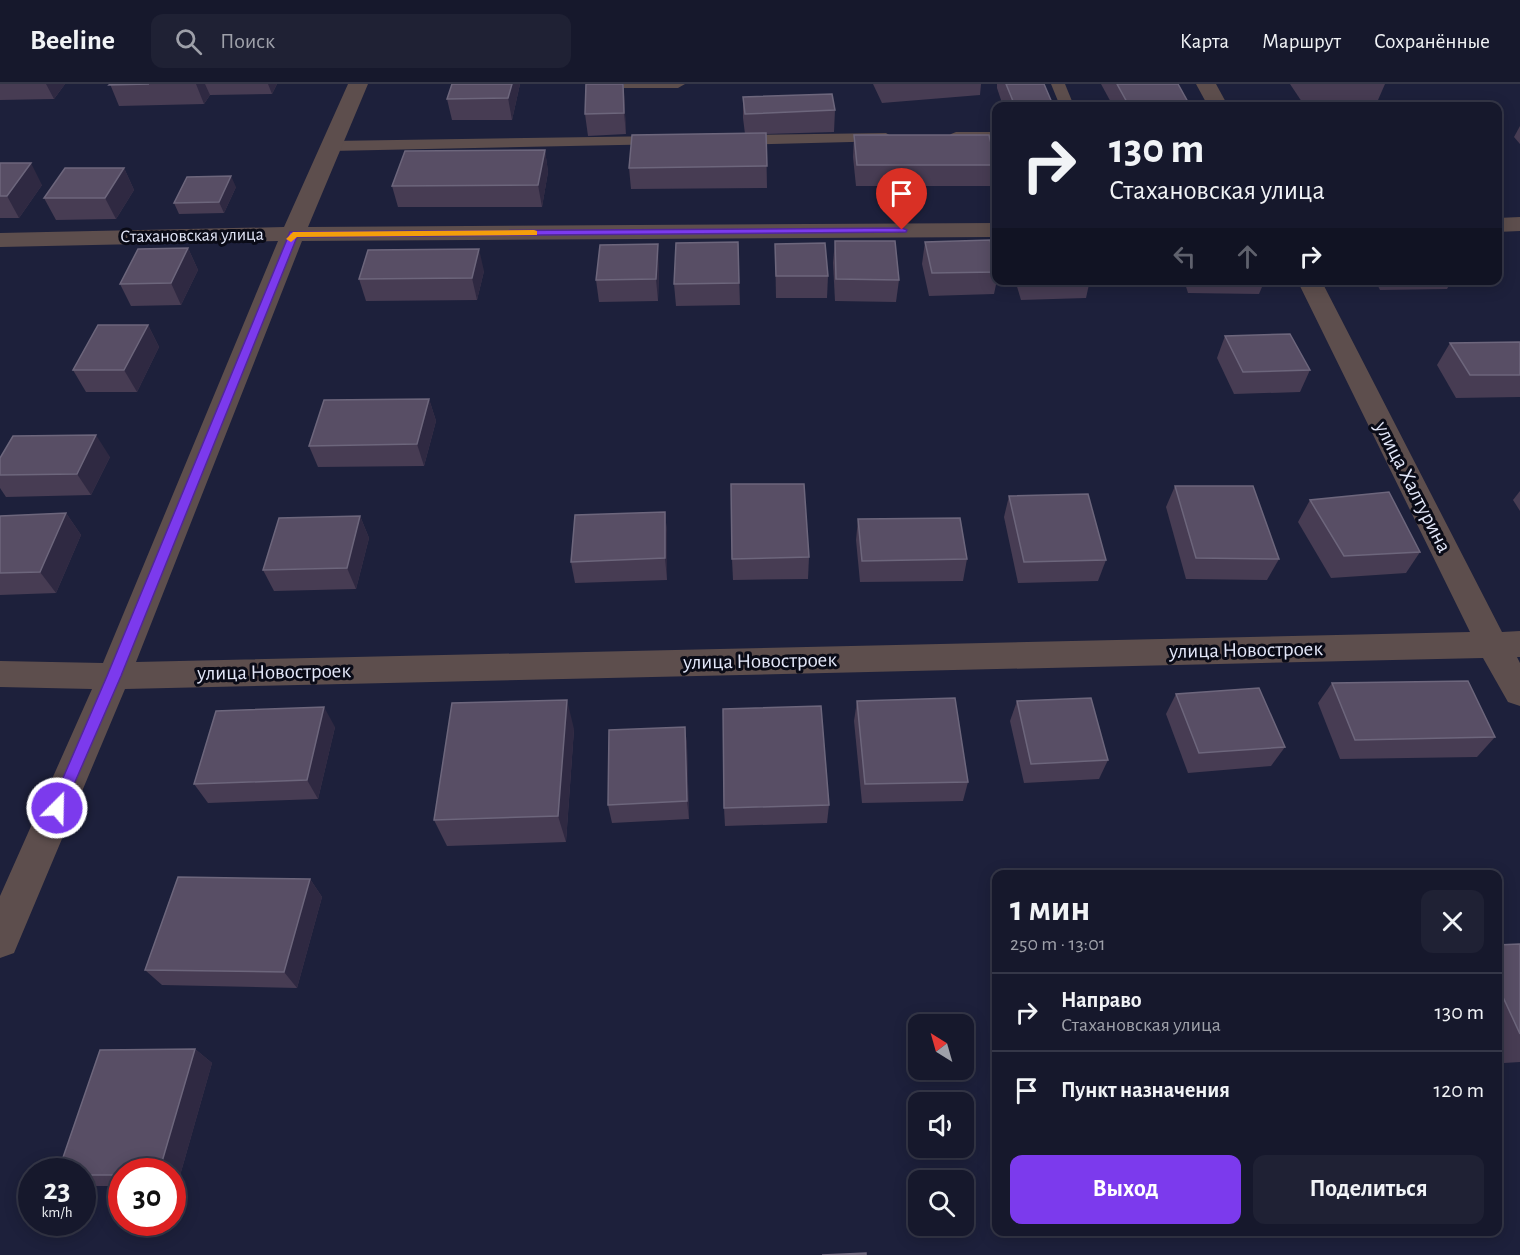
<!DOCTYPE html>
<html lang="ru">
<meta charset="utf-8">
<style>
body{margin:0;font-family:"Alegreya Sans",sans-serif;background:#1f2134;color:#f1f3f6;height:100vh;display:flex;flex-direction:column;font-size:22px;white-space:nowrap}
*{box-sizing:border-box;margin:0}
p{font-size:20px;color:#9ea0a9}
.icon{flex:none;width:33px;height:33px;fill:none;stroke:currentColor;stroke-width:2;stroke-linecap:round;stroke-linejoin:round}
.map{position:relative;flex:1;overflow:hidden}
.details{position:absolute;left:992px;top:786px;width:510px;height:366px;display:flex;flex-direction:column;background:#16182c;border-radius:12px;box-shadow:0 3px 15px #0003,0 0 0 2px #353748}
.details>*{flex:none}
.guide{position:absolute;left:992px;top:18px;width:510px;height:183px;border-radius:12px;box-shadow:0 3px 15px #0003,0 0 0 2px #353748;background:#16182c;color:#f1f3f6;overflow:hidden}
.needle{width:39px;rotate:323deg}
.fabs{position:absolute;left:908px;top:930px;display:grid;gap:12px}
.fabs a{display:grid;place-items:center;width:66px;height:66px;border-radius:12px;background:#16182c;box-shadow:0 3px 15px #0003,0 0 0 2px #353748;font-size:30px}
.speed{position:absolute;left:18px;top:1074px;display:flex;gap:12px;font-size:30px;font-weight:700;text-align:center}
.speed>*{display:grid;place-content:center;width:78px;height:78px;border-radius:50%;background:#16182c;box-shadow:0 3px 15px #0003,0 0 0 2px #353748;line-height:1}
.speed small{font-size:15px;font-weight:400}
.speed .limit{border:9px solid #d22;background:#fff;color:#111}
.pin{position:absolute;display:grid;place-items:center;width:51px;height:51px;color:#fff;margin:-62px -26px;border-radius:50% 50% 50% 0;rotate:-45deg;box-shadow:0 0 6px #0007}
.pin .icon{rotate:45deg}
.me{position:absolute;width:66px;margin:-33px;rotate:23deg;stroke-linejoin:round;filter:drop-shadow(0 0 4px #0008)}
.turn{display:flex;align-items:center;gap:21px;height:126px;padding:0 18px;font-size:27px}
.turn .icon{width:78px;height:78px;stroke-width:2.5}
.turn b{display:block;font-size:42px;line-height:51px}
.lanes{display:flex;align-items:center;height:57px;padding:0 18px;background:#0003;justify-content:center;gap:30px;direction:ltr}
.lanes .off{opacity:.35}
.round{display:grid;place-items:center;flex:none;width:63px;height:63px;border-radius:12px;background:#1f2134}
.summary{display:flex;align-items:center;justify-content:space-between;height:102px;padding:0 18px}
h1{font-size:36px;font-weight:700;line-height:45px}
.button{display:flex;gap:12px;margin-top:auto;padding:12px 18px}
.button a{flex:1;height:69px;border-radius:12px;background:#7c3aed;color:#fff;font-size:24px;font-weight:700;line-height:69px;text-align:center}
.button a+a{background:#1f2134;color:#f1f3f6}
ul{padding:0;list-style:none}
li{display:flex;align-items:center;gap:18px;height:78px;padding:0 18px;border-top:2px solid #353748}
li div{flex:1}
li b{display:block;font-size:22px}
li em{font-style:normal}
header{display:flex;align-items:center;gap:36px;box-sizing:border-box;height:84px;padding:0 30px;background:#16182c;border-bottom:2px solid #353748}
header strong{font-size:28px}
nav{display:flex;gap:33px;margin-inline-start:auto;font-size:21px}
.search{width:420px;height:54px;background:#1f2134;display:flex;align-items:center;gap:15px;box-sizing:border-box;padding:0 21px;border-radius:12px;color:#9ea0a9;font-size:22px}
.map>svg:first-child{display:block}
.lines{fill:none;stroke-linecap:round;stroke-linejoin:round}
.lane{fill:#5d4e4d;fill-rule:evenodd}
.street{fill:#5d4e4d;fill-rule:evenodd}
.wall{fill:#473c53}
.shaded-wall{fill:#2f2942}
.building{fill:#584e65;stroke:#6d667c;stroke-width:1.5}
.route{fill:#7c3aed;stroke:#51269a;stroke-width:1.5}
.slow{fill:#f59e0b}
.labels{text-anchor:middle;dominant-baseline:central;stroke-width:6;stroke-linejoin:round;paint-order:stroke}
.far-street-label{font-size:18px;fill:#e3e7f9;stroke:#0a0b17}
.street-label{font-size:21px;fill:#e3e7f9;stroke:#0a0b17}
</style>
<header>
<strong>Beeline</strong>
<div class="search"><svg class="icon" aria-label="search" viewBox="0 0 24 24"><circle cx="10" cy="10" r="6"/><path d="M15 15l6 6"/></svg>Поиск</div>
<nav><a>Карта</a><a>Маршрут</a><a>Сохранённые</a></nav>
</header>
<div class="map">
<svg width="1520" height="1171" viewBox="0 0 1520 1171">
<rect width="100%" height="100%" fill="#1d203b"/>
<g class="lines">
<g class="lane">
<path d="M603 0H685L678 4H610Z"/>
<path d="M1051 0H1065L1074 22H1060Z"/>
<path d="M956 48H996V58L951 56 948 53 951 50Z"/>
<path d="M886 49 894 54 891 57 734 61 726 56 734 51Z"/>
<path d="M664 52 669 54 672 57 669 60 331 67 323 62 331 57Z"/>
</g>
<g class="street">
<path d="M348 0H368L308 143 996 139V153L302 157 136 578 1470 548 1297 196H1321L1502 548 1520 547V573H1517L1520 579V622L1508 618 1483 574 125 605 14 869 0 874V812L92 605 0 603V577L103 579 278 157 0 163V149L284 143Z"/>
<path d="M1196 0H1216L1228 22H1208Z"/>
<path d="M1520 133V147L1497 148V134Z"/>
</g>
</g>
<g class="wall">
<path d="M0 0H65L54 15 0 16Z"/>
<path d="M110 0H277L272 10 210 11 204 20 119 22Z"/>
<path d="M520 0 512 36H452L447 15Z"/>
<path d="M873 0H981L980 11 882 19Z"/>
<path d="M997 0H1044L1053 21 1052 22H1003L997 4Z"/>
<path d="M1101 0H1178L1188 18 1187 22H1113Z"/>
<path d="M1290 0H1385L1378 16 1302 18Z"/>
<path d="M624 8 626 50 588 52 585 30Z"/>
<path d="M743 13 835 26 834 48 766 50 767 104 631 105 629 84 745 50 743 34Z"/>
<path d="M1520 42V60L1514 53Z"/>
<path d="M1497 50 1502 57 1497 68Z"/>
<path d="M854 51 996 80 992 102H856L853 73Z"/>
<path d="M545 66 548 88 542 123H398L392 102Z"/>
<path d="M0 79 42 101 19 134H0Z"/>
<path d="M124 84 134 106 116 135 56 136 44 114Z"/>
<path d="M236 103 224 129 179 130 174 119Z"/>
<path d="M835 157 899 196 896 218 835 217 833 179Z"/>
<path d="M738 158 740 221 676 222 674 200Z"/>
<path d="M925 158 996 178V196H997L994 210 929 212 922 180Z"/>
<path d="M775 160 828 192 827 214H776Z"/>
<path d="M188 164 198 186 181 221 131 222 120 200Z"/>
<path d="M659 182 658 217 599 218 596 196Z"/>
<path d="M484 187 477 216 366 217 359 195Z"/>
<path d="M1015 196H1090L1086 214 1021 216Z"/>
<path d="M1184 196H1265L1259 210 1188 209Z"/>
<path d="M1375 196H1452L1447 205 1380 206Z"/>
<path d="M148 241 159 263 137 308H86L73 286Z"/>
<path d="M1225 252 1310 286 1300 308 1234 310 1217 274Z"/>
<path d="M1520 258V313L1456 314 1437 281 1450 259Z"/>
<path d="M429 315 436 337 424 382 318 383 309 362Z"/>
<path d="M110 373 91 411 6 413 0 404V374Z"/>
<path d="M1175 402 1279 475 1267 496 1186 495 1166 423Z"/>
<path d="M1520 407V427L1513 416Z"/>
<path d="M1009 412 1106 476 1098 497 1018 499 1004 433Z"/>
<path d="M1310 416 1420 468 1406 489 1331 494 1298 438Z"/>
<path d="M665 428 667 449V496L575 499 571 478Z"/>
<path d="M66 429 81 451 56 509 0 511V432Z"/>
<path d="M360 432 369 454 356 505 274 507 263 486Z"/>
<path d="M858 435 967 475 963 497 860 498 856 456Z"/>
<path d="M809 473 808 495 733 496 732 475Z"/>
<path d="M1332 599 1495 653 1477 673 1340 675 1318 619Z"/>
<path d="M1176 610 1285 663 1271 682 1188 689 1166 630Z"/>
<path d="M857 617 968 698 963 717 862 719 854 637Z"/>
<path d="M1017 617 1108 676 1099 695 1024 699 1010 637Z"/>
<path d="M335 643 318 715 208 719 194 700Z"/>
<path d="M685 643 687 662 689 735 612 739 608 721Z"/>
<path d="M574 645 566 758 447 762 434 736Z"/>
<path d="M829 721 827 739 725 742 724 724Z"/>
<path d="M310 795 322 813 297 904 162 901 145 886Z"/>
<path d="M1520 860V978L1504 979 1497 964V861Z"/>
<path d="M195 965 212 979 177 1102H172V1088H122V1102H82V1088Z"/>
</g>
<g class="shaded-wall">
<path d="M46 0H65L54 15Z"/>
<path d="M196 0H205L210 11 204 20Z"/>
<path d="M268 0H277L272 10Z"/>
<path d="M512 0H520L512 36 508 14Z"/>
<path d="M623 0H624V8L626 50 624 29Z"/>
<path d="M545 66 548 88 542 123 538 101Z"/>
<path d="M31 79 42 101 19 134 7 112Z"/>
<path d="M124 84 134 106 116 135 105 114Z"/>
<path d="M231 92 236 103 224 129 219 118Z"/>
<path d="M658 160 659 182 658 217 656 195Z"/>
<path d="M188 164 198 186 181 221 171 199Z"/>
<path d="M479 165 484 187 477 216 472 194Z"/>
<path d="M148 241 159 263 137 308 124 286Z"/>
<path d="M429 315 436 337 424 382 417 360Z"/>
<path d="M96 351 110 373 91 411 77 390Z"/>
<path d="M665 428 667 449V496L665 474Z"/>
<path d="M66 429 81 451 56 509 40 488Z"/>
<path d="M360 432 369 454 356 505 347 484Z"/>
<path d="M567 616 574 645 566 758 558 732Z"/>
<path d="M324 623 335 643 318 715 307 696Z"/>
<path d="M685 643 687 662 689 735 687 717Z"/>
<path d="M310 795 322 813 297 904 284 888Z"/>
<path d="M195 965 212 979 177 1102 172 1099V1088H159Z"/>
</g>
<g class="building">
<path d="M110 0H149L109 1Z"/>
<path d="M452 0H512L508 14 447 15Z"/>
<path d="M586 0H623L624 29 585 30Z"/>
<path d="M1006 0H1044L1053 21 1015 22Z"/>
<path d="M1117 0H1178L1188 18 1128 20Z"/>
<path d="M832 10 835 26 745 30 743 13Z"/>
<path d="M766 49 767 82 629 84 632 51Z"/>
<path d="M1497 50 1502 57H1497Z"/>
<path d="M854 51H989L996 81H857Z"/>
<path d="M545 66 538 101 392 102 405 67Z"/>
<path d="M0 79H31L7 112H0Z"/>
<path d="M65 84H124L105 114H44Z"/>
<path d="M231 92 219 118 174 119 187 93Z"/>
<path d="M990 156 996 178V188L932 189 925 158Z"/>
<path d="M835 157H895L899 196 836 195Z"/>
<path d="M738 158 739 199 674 200 676 159Z"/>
<path d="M825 159 828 192H776L775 160Z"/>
<path d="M658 160 656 195 596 196 600 161Z"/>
<path d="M188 164 171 199 120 200 138 165Z"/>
<path d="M479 165 472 194 359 195 368 166Z"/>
<path d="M98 241H148L124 286H73Z"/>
<path d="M1290 250 1310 286 1243 288 1225 252Z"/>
<path d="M1520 258V291H1470L1450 259Z"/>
<path d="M429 315 417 360 309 362 324 316Z"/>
<path d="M96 351 77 390 0 391V374L13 352Z"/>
<path d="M731 400H804L809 473 732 475Z"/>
<path d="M1175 402H1253L1279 475 1196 474Z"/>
<path d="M1389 408 1420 468 1344 472 1310 416Z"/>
<path d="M1088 410 1106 476 1024 478 1009 412Z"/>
<path d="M665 428V474L571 478 575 431Z"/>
<path d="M66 429 40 488 0 489V432Z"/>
<path d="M360 432 347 484 263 486 279 434Z"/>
<path d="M960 434 967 475 862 477 858 435Z"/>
<path d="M1468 597 1495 653 1355 656 1332 599Z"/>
<path d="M1259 604 1285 663 1199 669 1176 610Z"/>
<path d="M955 614 968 698 865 700 857 617Z"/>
<path d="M1091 614 1108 676 1031 680 1017 617Z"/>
<path d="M567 616 558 732 434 736 452 619Z"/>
<path d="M821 622 829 721 724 724 723 625Z"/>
<path d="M324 623 307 696 194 700 216 627Z"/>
<path d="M685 643 687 717 608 721 609 646Z"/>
<path d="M178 793 310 795 284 888 145 886Z"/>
<path d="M1520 860V950L1497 900V861Z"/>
<path d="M195 965 159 1088H122V1091H82V1088H58L100 966Z"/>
<path d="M866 1169V1171H822Z"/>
</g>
<path class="route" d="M902 144 907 146 906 148 297 153 121 592 62 728H52L50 724 107 592 290 148Z"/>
<path class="slow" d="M534 146 537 147V151L297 153 291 158 286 155 293 148Z"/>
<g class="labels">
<g class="far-street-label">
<text transform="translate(192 152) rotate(-1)">Стахановская улица</text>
</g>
<g class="street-label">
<text transform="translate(1413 403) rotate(63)">улица Халтурина</text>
<text transform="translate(1246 566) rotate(-1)">улица Новостроек</text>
<text transform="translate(760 577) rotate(-1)">улица Новостроек</text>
<text transform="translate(274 588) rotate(-1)">улица Новостроек</text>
</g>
</g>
</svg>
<div class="fabs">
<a><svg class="needle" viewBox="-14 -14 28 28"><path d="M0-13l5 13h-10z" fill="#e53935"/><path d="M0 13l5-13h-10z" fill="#9ea0a9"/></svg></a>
<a><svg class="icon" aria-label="sound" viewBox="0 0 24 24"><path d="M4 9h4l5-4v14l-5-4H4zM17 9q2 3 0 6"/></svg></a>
<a><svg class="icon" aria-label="search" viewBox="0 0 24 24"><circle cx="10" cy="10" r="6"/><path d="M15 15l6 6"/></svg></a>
</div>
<div class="speed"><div>23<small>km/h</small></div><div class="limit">30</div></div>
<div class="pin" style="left:902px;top:146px;background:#d93025"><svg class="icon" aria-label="arrive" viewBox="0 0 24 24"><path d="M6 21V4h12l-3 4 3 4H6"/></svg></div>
<svg class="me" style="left:57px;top:724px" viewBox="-20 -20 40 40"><circle r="17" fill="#7c3aed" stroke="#fff" stroke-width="3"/><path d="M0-11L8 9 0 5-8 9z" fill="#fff"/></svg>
<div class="guide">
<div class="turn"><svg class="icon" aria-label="right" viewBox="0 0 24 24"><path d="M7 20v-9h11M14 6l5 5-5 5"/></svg><div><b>130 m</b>Стахановская улица</div></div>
<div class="lanes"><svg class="icon off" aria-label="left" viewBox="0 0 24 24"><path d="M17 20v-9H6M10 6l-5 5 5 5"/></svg><svg class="icon off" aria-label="ahead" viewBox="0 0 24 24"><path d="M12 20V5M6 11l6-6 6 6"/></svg><svg class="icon" aria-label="right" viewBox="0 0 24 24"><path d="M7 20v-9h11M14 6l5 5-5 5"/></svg></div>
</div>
<section class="details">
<div class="summary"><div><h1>1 мин</h1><p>250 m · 13:01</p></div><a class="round"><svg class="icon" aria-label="close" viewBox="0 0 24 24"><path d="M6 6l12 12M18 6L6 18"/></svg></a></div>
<ul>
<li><svg class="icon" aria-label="right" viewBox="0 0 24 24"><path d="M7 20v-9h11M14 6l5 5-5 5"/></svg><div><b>Направо</b><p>Стахановская улица</p></div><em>130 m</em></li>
<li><svg class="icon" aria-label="arrive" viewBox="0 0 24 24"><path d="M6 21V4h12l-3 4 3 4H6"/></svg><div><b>Пункт назначения</b></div><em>120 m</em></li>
</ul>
<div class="button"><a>Выход</a><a>Поделиться</a></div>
</section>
</div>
